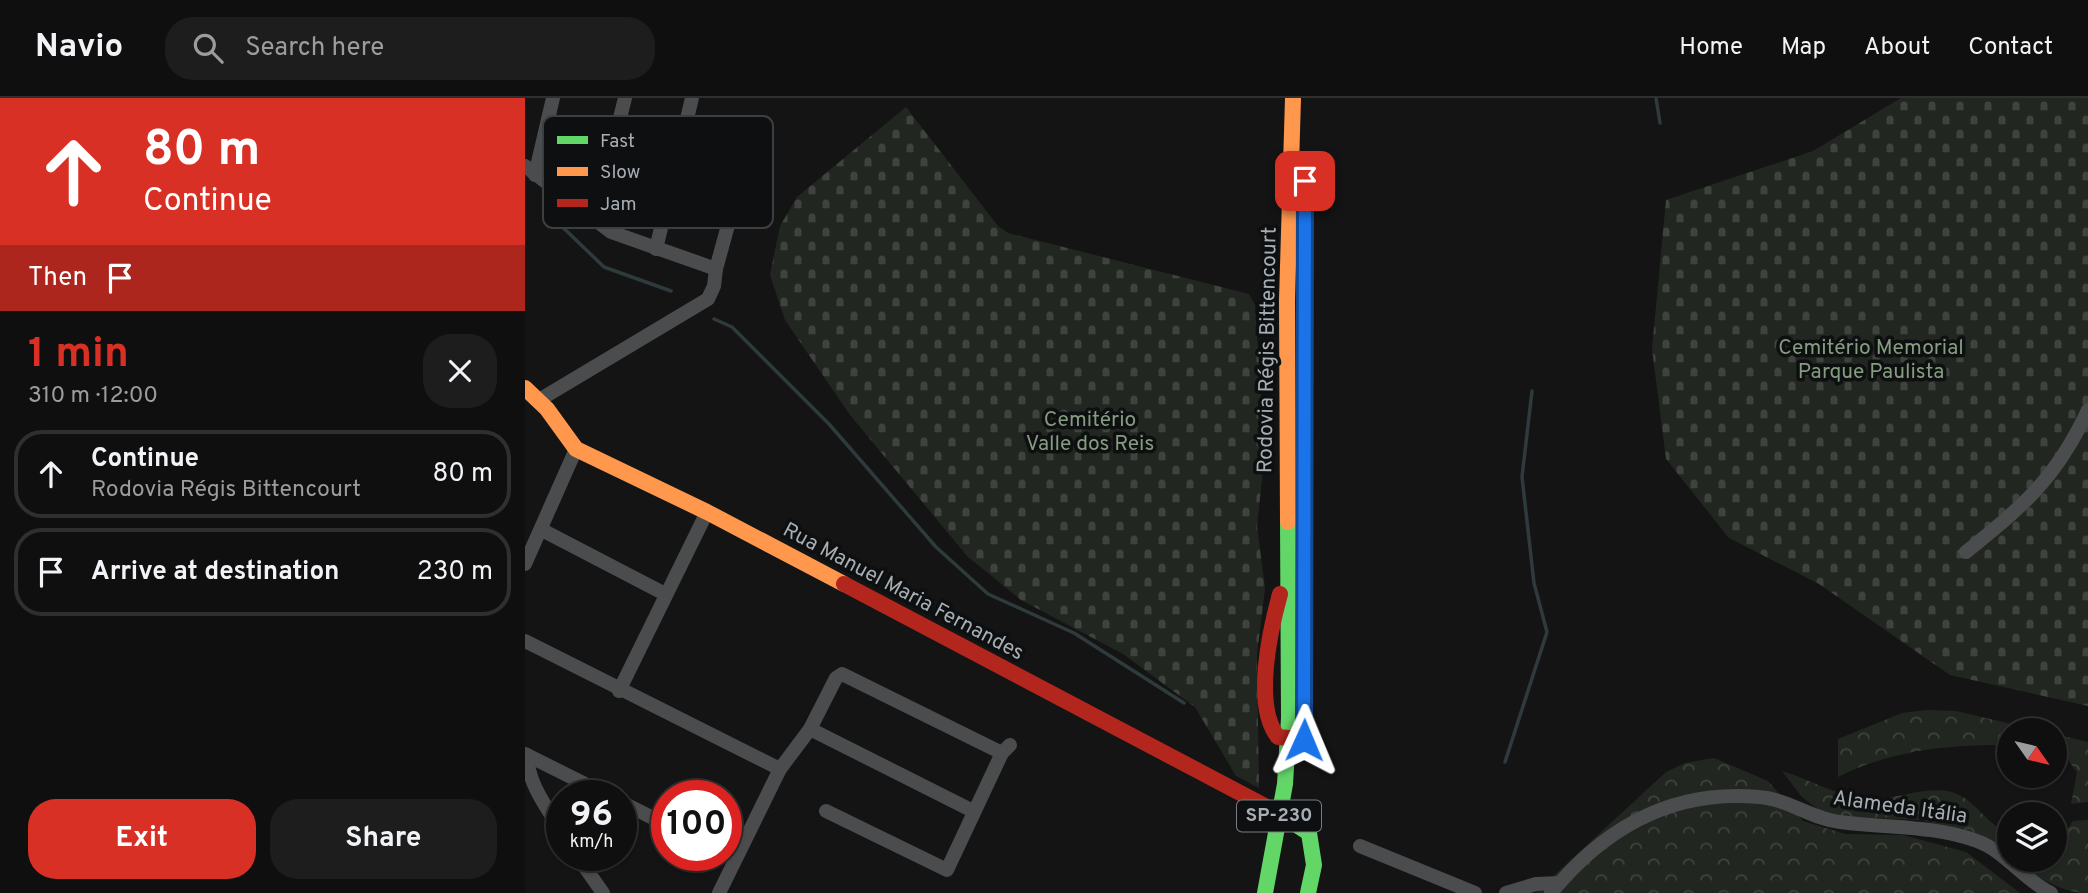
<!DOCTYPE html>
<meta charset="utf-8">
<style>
body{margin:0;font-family:Overpass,sans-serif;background:#1d1d1d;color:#f1f3f6;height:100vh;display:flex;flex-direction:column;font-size:26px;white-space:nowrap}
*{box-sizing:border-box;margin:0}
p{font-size:23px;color:#9b9c9e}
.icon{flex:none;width:38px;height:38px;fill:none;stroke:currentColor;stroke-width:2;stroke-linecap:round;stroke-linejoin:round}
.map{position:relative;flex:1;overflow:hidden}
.details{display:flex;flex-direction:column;background:#0f0f0f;width:525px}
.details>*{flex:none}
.top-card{background:#d93025;color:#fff;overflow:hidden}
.needle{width:46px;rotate:124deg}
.controls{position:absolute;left:1472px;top:620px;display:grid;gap:14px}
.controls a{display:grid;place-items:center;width:70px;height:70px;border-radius:50%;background:#0f0f0f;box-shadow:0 2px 5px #0004,0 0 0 2px #2f2f2f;font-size:35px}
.speed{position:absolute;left:21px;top:682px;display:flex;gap:14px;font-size:35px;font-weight:700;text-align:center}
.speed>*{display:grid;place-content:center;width:91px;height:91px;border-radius:50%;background:#0f0f0f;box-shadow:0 2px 5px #0004,0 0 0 2px #2f2f2f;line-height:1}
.speed small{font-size:18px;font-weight:400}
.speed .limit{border:10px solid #d22;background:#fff;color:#111}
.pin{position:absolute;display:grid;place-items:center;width:60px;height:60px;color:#fff;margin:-30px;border-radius:14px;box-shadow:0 4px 10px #0006}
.me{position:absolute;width:77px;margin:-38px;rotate:1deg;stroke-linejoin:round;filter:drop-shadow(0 0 5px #0008)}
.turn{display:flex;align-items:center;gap:24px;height:147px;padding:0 28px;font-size:32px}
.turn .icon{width:91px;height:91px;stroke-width:2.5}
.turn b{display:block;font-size:49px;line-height:60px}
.then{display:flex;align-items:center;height:66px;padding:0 28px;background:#0003;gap:14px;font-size:26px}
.round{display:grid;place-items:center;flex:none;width:74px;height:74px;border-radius:28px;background:#1d1d1d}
.headline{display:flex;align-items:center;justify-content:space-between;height:119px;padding:0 28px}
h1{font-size:42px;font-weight:700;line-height:52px;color:#d93025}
.button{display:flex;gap:14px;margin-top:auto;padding:14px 28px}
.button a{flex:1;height:80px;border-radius:28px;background:#d93025;color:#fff;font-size:28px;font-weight:700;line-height:80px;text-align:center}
.button a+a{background:#1d1d1d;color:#f1f3f6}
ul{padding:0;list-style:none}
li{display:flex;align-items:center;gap:21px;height:88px;margin:0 14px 10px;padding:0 14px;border:4px solid #2f2f2f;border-radius:28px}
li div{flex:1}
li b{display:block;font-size:26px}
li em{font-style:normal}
header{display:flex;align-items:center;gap:42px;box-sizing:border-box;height:98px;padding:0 35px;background:#0f0f0f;border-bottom:2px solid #2f2f2f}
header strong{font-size:33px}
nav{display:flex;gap:38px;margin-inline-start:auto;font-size:24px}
.search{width:490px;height:63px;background:#1d1d1d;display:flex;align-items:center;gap:18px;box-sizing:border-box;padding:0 24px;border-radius:28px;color:#9b9c9e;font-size:26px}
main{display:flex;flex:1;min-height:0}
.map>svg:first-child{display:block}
.forest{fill:url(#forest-crowns)}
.cemetery{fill:url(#cemetery-stones)}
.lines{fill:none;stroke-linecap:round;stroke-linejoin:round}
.stream{stroke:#2f3a3c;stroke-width:3.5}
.street{stroke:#4a4c4d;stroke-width:14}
.fast{stroke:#63d668;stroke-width:16}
.slow{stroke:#ff974d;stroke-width:16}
.jam{stroke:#b3261e;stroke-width:16}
.route-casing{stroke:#114b97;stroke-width:18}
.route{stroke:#1a73e8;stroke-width:12}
.labels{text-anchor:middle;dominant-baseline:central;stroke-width:7;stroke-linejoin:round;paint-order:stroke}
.shield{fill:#0e0f10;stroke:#797e82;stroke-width:2}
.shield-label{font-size:19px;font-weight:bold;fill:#a7aeb3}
.park-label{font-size:21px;fill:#869c80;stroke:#0e0f10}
.street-label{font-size:21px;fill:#a7aeb3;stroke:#0e0f10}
.key{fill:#0e0f10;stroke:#3c3f41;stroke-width:2}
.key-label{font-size:19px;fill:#a7aeb3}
</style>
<header>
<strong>Navio</strong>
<div class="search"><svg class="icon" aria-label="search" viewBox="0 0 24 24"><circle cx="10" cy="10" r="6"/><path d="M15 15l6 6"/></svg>Search here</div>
<nav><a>Home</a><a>Map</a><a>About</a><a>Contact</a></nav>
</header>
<main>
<section class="details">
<div class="top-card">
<div class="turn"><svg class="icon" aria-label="ahead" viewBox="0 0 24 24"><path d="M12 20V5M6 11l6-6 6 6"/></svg><div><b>80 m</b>Continue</div></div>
<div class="then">Then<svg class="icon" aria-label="arrive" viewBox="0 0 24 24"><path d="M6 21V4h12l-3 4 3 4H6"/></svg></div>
</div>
<div class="headline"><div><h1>1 min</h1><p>310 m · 12:00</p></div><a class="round"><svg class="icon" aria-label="close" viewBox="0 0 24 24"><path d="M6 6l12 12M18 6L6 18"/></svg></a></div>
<ul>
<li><svg class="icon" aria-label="ahead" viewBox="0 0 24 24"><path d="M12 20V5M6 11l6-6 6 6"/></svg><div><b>Continue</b><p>Rodovia Régis Bittencourt</p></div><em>80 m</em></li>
<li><svg class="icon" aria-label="arrive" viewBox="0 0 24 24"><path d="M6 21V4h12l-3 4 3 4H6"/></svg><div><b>Arrive at destination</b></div><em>230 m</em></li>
</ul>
<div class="button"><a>Exit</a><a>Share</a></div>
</section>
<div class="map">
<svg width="1563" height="795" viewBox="0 0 1563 795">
<defs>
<pattern id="forest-crowns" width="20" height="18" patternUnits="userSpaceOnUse" patternTransform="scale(1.75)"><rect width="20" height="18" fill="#222620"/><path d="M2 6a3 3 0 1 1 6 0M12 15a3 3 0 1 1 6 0" fill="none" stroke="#3f433e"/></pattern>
<pattern id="cemetery-stones" width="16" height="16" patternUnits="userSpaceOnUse" patternTransform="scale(1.75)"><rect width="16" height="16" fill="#222620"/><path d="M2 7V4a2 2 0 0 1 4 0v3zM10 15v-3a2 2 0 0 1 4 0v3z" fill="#3f433e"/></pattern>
</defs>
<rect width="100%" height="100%" fill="#141414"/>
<g class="forest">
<path d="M1402 612 1431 613 1512 632H1484V647C1425 646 1366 652 1313 679V641L1377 615Z"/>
<path d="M1530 636 1563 644V704L1546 706 1552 674 1543 662 1530 653Z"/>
<path d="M1189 660 1243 683 1278 723 1320 736 1378 737 1441 754 1495 795H1010L1141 674 1160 665Z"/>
<path d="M1257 673C1286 682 1316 700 1345 701 1372 702 1406 685 1432 696 1452 704 1463 728 1484 735V759L1444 734 1395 722 1302 718 1277 699Z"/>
<path d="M1563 722V795C1534 795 1511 777 1487 761H1530V743L1536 740 1548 723Z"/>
</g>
<g class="cemetery">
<path d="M1376 0H1563V608L1425 577 1294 486 1204 440 1141 361 1127 251 1141 102 1288 53Z"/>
<path d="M381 9 473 128 483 135 724 196 730 207 740 353 732 428 740 490 732 557 734 690 711 678 670 609 598 556 496 502 443 459 325 317 260 222 245 177 255 128 272 99Z"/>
</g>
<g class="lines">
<g class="stream">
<path d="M1131 0 1135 25"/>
<path d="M25 117 79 169 146 193"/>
<path d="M189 221 207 229 304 326 411 449 463 496 549 535 659 605"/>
<path d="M980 664 1022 534 1009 485 997 379 1007 293"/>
</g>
<g class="street">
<path d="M0 68 86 134 191 171 230 29"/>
<path d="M10 77 28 0"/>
<path d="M69 124 100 0"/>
<path d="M131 151 167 0"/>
<path d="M14 302 183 201 189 188 191 171"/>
<path d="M17 432 140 496"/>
<path d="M1441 454C1499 407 1531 381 1563 312"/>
<path d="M0 466 51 351"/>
<path d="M0 543 255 671"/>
<path d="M94 593 182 414"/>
<path d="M285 631 448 713"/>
<path d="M0 656 84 698"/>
<path d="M2 657C3 686 22 710 37 734"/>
<path d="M96 704 142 727"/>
<path d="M301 713 422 772 477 655 485 647"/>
<path d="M835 748 950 795"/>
<path d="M52 758 78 795"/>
<path d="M194 795 255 671 285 631 311 580 317 576 477 655"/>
<path d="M981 795 1011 786 1034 785"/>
<path d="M1026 795C1080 729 1147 691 1234 699 1263 701 1287 721 1315 724 1361 730 1408 727 1452 743 1480 753 1499 782 1526 795"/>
</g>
<g class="fast">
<path d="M780 136V268"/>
<path d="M755 716 784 735 789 767 783 795"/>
<path d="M740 795 760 686 764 620 763 424"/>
</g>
<g class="slow">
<path d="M0 290 22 311 51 351 182 414 319 486"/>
<path d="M763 424 762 202 768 0"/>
</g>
<g class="jam">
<path d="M319 486 755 716"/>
<path d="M755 496C745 532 728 608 753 639L775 641"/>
</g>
</g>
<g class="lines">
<g class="route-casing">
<path id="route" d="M779 642 780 83"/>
</g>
<use href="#route" class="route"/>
</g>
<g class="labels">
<rect class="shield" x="712" y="702.5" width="84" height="31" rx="5"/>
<g class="shield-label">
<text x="754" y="718">SP-230</text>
</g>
<g class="park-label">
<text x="1346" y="250">Cemitério Memorial<tspan x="1346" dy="24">Parque Paulista</tspan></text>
<text x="565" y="322">Cemitério<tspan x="565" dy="24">Valle dos Reis</tspan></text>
</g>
<g class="street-label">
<text transform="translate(743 252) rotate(-89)">Rodovia Régis Bittencourt</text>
<text transform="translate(378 494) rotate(28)">Rua Manuel Maria Fernandes</text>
<text transform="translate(1375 710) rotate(8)">Alameda Itália</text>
</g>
</g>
<rect x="18" y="18" width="230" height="112" rx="10" class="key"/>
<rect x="32" y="38" width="31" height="8" fill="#63d668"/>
<rect x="32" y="69" width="31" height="9" fill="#ff974d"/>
<rect x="32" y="101" width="31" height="8" fill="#b3261e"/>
<g class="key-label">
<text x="75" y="49">Fast</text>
<text x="75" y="80">Slow</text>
<text x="75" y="112">Jam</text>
</g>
</svg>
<div class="controls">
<a><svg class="needle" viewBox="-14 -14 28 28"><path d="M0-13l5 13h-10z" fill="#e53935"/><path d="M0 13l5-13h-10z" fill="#9b9c9e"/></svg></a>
<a><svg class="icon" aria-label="layers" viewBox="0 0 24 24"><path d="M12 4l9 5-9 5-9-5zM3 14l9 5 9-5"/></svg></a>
</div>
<div class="speed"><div>96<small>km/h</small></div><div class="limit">100</div></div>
<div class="pin" style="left:780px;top:83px;background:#d93025"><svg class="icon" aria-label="arrive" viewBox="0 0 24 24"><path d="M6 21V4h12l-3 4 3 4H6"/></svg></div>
<svg class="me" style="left:779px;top:642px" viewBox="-20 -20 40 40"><path d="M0-17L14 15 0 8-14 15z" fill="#1a73e8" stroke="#fff" stroke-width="4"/></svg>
</div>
</main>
